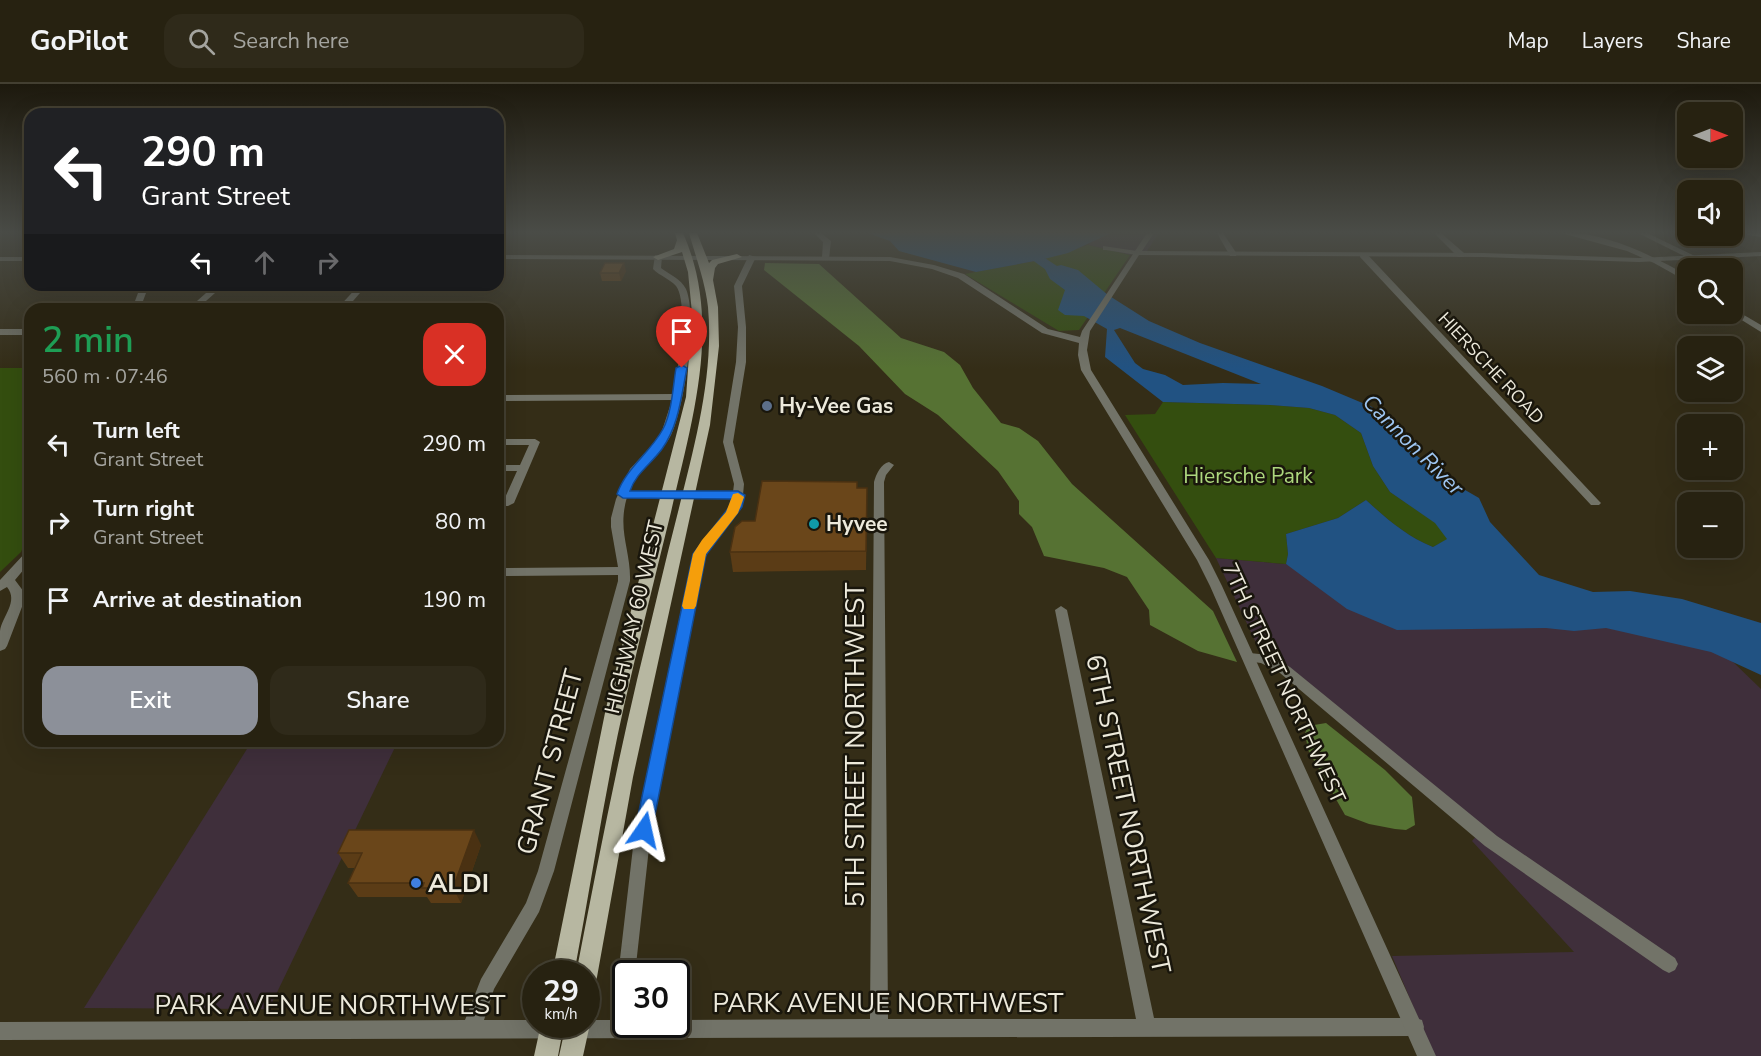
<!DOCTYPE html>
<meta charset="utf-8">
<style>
body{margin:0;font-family:"Nunito Sans",sans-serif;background:#2f2a1a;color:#f1f3f6;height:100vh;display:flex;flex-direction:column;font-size:22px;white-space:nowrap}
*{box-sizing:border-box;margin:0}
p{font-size:20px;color:#a4a49f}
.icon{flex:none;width:33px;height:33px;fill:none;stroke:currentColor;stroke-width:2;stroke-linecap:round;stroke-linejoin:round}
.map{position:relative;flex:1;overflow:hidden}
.details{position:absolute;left:24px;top:219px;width:480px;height:444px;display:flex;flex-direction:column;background:#272211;border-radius:18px;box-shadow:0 6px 24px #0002,0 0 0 2px #433f31}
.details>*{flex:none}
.top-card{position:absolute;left:24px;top:24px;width:480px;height:183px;border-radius:18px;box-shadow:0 6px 24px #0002,0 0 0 2px #433f31;background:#202124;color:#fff;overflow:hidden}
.needle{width:39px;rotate:90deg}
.controls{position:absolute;left:1677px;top:18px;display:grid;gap:12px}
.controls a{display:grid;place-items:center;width:66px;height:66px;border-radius:12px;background:#272211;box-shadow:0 6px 24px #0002,0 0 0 2px #433f31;font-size:30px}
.speed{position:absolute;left:522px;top:876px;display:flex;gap:12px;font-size:30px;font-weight:700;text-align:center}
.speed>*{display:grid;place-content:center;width:78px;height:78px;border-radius:50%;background:#272211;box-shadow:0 6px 24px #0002,0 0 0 2px #433f31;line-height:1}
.speed small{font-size:15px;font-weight:400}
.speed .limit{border:3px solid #111;border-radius:9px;background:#fff;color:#111}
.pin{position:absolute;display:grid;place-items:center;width:51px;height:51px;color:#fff;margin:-62px -26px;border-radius:50% 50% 50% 0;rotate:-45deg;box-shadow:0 0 6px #0007}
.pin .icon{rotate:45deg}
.me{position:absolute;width:66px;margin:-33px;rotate:11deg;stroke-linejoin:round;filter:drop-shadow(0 0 4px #0008)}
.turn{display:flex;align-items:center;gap:21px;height:126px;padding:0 18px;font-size:27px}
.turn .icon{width:78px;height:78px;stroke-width:2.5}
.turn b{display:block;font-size:42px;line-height:51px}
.lanes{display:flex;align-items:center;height:57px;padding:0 18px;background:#0003;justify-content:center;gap:30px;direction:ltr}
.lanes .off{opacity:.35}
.round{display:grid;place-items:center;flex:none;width:63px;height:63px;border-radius:18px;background:#2f2a1a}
.overview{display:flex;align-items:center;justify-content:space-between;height:102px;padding:0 18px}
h1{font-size:36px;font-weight:600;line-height:45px;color:#1e9e55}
.action{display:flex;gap:12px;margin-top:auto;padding:12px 18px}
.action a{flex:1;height:69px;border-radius:18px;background:#8c9099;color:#fff;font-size:24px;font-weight:600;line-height:69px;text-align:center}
.action a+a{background:#2f2a1a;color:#f1f3f6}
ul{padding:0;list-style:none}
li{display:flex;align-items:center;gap:18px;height:78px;padding:0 18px}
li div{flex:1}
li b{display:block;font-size:22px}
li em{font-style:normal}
header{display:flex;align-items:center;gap:36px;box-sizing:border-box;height:84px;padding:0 30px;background:#272211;border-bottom:2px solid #433f31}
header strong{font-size:28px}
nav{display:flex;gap:33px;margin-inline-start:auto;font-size:21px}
.search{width:420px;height:54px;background:#2f2a1a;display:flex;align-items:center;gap:15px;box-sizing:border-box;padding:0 21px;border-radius:18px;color:#a4a49f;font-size:22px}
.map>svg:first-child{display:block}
.industrial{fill:#3f2f3b}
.green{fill:#344e0f}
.forest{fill:#567233}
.water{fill:#215282;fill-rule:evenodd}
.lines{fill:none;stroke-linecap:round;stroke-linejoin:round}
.river{fill:#215282;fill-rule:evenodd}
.minor{fill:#727368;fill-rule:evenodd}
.tertiary{fill:#727368;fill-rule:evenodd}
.primary{fill:#b7b7a1;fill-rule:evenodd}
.wall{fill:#5b3c16}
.shaded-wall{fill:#4a3112}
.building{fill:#6a461a;stroke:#4a3112;stroke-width:1.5}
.route{fill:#1a73e8;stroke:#114b97;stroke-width:1.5}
.slow{fill:#f59e0b}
.service-dot{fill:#5c6f8a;stroke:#19160c;stroke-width:2}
.culture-dot{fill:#0f9aa8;stroke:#19160c;stroke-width:2}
.shop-dot{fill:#3f7fe0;stroke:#19160c;stroke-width:2}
.labels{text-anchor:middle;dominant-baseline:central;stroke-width:5;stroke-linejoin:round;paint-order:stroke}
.far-street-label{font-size:18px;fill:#edeadc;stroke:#19160c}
.poi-label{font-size:21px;font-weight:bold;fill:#edeadc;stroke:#19160c;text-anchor:start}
.park-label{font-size:21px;fill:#aed87e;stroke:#19160c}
.street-label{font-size:21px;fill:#edeadc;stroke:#19160c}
.water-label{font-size:22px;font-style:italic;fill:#9ec6f2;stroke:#19160c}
.near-street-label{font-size:26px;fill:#edeadc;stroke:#19160c}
.near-poi-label{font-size:26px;font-weight:bold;fill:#edeadc;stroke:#19160c;text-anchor:start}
</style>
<header>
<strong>GoPilot</strong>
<div class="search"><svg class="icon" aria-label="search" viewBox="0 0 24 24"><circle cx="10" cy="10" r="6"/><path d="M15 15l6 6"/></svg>Search here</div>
<nav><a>Map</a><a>Layers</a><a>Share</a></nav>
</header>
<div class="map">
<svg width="1761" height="972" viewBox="0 0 1761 972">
<rect width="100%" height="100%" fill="#342d17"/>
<g class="industrial">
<path d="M1092 149H1159L1147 167 1130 171 1089 161Z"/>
<path d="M1216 474 1286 480 1376 527 1703 549 1761 605V972H1434L1392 872 1574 868 1472 757 1483 744 1273 570 1259 565Z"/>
<path d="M252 657H398L269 925 84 924Z"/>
</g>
<g class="green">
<path d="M1088 161 1130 171 1079 246 1059 247 965 190 1040 176Z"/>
<path d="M0 284H30V446L21 468 0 488Z"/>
<path d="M1163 318 1269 321 1309 324 1335 331 1361 349 1373 382 1390 408 1436 439 1448 455 1433 463C1406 452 1387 435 1366 416L1338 434 1286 450 1288 470 1286 480 1216 474 1125 331 1155 330Z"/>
<path d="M113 657H222L219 662H110Z"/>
</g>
<g class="forest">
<path d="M765 179 819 180 901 254 944 268 960 281 973 304 1001 339 1019 344 1038 357 1072 400 1213 527 1237 578 1198 567 1150 541 1149 526 1127 493 1104 484 1044 472 1032 443 1019 430V417L998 387 938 331 905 310 859 262 764 186Z"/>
<path d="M1326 639 1385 686 1412 713 1415 741 1406 746 1395 745 1369 740 1345 731 1308 666 1305 649 1308 642Z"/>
</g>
<g class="water">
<path d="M868 149H1111L1068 169 1040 176 976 188 899 167 890 157Z"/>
<path d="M1061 181 1078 186 1108 211 1149 237 1200 259 1322 302 1372 323 1399 345 1411 367 1446 395 1479 414 1490 438 1539 491 1593 508 1630 507 1682 515 1761 539V591L1711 568 1606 544 1574 547 1546 544 1397 546 1347 525 1286 480 1288 470 1286 450 1338 434 1366 416C1387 435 1406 452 1433 463L1447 455 1435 439 1390 408 1373 382 1361 349 1335 331 1309 324 1270 321 1163 318 1105 273 1107 245 1084 232 1065 231 1058 226 1065 206 1050 195 1045 185ZM1120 244 1261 300 1223 299 1183 301 1165 291 1143 285 1135 279 1114 246Z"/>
</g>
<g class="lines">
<path class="river" d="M995 149H1007L1057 182 1077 200 1071 204Z"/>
<g class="minor">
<path d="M814 149H821L831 157 829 175 822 173 823 158Z"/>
<path d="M1217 149H1223L1237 170 1236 172H1230Z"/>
<path d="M1434 149H1441L1464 169V173H1458Z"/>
<path d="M1561 149C1601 146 1654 172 1688 192V198L1654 179 1627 167Z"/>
<path d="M1638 149H1647L1699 174 1692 176Z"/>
<path d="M1747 149H1761V153L1748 151Z"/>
<path d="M1103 162 1137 167 1141 169 1137 171 1106 166H1103Z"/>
<path d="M1360 169H1366L1599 417 1601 419 1599 421H1591L1360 173Z"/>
<path d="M655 171 662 173 661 184C669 190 681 195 686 205 698 233 684 324 671 351 660 373 639 383 629 407L733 408 734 400 723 358 736 278 738 243 734 202 749 171 756 173 742 202 746 243V278L733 358 744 400 742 422 712 460 703 479 651 746 635 890H626V940H676V936L870 935 874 398C876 390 881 380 889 378L894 381 886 391 884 398 888 935H1136L1055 526 1061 522 1067 526 1154 934H1415L1422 936 1424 943 1422 950 1415 952 0 956V938L465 936 481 895 526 819 538 787 618 497V491L498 492V484L618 483 611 443V434L616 415 630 385 660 353 672 316 498 317V311L673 310C678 289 689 219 676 202 670 195 660 192 653 185ZM627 413 732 414 731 422 703 456 691 479 635 746 618 892 610 936H586V940H536V936H484L494 905 539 828 554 787 630 497C631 466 617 447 627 413Z"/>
<path d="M215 201H224L197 225H188Z"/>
<path d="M359 201H367L346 225H337Z"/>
<path d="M1732 224 1761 241V248L1732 230Z"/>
<rect x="0" y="245" width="30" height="6"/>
<path d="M498 355H535L540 358 514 419 508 422H498V416H504L517 387H498V381H520L529 361H498Z"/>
<path d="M1250 569 1268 571 1290 583 1497 752 1675 874 1678 880 1675 886 1669 889 1663 886 1485 762 1280 589 1261 579 1245 577 1243 574 1245 571Z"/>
</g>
<g class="tertiary">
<path d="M1147 149H1154L1142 167 1483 169 1639 174 1761 168V172L1639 178 1483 173 1139 171 1090 247 1087 266 1091 286 1209 476 1222 502 1436 972H1417L1210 502 1197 476 1081 286 1078 271 1079 259 1042 249 958 194 932 185 890 177 498 175V171L890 173 934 181 964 190 1048 245 1080 253 1082 247Z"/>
<rect x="0" y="173" width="30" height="4"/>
<path d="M141 201H149L140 225H132Z"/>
<path d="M30 467V478L15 496 24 508 25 515 7 562 5 565 0 567C0 560 0 553 0 547 2 532 19 518 7 503L0 507V496L26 468Z"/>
</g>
<g class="primary">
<path d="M675 149H683C723 239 692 336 671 428 655 493 639 557 624 622 604 710 591 801 574 890H552L606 624 686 313 692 229 688 188 682 168 658 176 653 173 674 165 677 156Z"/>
<path d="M689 149H697L709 179 712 176 737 170 742 173 718 180 715 184 713 196 718 223 719 262 710 341 633 693 597 893 594 901 586 904V890H576C595 792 614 694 637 596 651 539 664 482 679 424 695 359 714 291 708 223 705 197 696 174 689 149Z"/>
<path d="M586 933 590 940 583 972H559L566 940H586Z"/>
<path d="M541 940H564L558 972H534Z"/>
</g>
</g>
<g class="wall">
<path d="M626 187 621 197H602L600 189Z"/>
<path d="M857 404H867L866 486 733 488 730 468 755 437Z"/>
<path d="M481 761 461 819H431L427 813H358L348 799 355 784H348L338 769Z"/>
</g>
<g class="shaded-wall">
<path d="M624 179 626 187 621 197 619 189Z"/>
<path d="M867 404V423L866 486V467Z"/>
<path d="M474 746 481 761 461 819 453 804Z"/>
</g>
<g class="building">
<path d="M605 179H624L619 189H600Z"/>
<path d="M762 397 857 398V404H867L866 467 730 468 735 443 742 437H755Z"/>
<path d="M349 746H474L453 804H422L424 799H348L362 769H338Z"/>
</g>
<linearGradient id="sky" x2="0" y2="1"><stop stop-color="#1d190d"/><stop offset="0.52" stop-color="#4a4c47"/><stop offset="1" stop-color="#4a4c47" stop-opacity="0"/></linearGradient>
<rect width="1761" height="285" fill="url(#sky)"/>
<path class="route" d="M682 281 687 284C681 313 679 341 662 365 651 380 636 389 630 407H738L745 411 742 423 706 471 652 746 650 751 644 753 637 751 635 746 693 470 730 422 731 415 623 414 617 410C626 384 650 369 663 345 672 328 673 302 676 284Z"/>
<path class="slow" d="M738 409 744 413 738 429 706 470 696 522 694 525H684L682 522 693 470 702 456 726 428 733 410Z"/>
<circle class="service-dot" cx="767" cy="322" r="6"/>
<circle class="culture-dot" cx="814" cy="440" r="6"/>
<circle class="shop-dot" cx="416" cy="799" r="6"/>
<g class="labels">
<g class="far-street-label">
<text transform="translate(1491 284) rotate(47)">HIERSCHE ROAD</text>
</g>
<g class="poi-label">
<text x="779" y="322">Hy-Vee Gas</text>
<text x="826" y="440">Hyvee</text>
</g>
<g class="park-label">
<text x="1248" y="392">Hiersche Park</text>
</g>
<g class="street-label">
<text transform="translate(634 533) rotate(-77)">HIGHWAY 60 WEST</text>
<text transform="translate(1284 599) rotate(65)">7TH STREET NORTHWEST</text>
</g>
<g class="water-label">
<text transform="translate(1413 361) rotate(45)">Cannon River</text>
</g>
<g class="near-street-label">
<text transform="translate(855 661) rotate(-90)">5TH STREET NORTHWEST</text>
<text transform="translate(550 678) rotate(-75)">GRANT STREET</text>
<text transform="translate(1128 730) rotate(78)">6TH STREET NORTHWEST</text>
<text x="888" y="919">PARK AVENUE NORTHWEST</text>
<text x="330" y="921">PARK AVENUE NORTHWEST</text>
</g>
<g class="near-poi-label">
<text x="428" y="799">ALDI</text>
</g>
</g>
</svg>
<div class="controls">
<a><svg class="needle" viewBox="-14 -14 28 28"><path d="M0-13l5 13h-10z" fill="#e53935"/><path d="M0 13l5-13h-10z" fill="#a4a49f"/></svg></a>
<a><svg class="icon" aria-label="sound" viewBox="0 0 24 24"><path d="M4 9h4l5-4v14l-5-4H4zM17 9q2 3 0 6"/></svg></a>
<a><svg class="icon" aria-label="search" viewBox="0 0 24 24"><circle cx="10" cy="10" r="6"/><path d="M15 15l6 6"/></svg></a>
<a><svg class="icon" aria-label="layers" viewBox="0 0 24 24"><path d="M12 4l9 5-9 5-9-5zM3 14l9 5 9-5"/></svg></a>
<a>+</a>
<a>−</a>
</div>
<div class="speed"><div>29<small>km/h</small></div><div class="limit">30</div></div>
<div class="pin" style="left:682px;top:284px;background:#d93025"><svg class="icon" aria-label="arrive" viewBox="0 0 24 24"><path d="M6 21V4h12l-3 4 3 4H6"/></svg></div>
<svg class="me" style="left:644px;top:746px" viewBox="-20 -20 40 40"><path d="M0-17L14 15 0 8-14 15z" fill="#1a73e8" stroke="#fff" stroke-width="4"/></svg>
<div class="top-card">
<div class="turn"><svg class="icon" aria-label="left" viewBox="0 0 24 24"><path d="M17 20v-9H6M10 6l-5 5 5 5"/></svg><div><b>290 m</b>Grant Street</div></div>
<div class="lanes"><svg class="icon" aria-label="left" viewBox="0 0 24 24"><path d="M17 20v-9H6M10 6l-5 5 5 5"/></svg><svg class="icon off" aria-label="ahead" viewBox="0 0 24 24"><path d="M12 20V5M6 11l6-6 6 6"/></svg><svg class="icon off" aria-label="right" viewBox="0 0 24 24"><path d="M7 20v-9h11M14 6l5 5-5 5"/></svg></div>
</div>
<section class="details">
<div class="overview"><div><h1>2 min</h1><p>560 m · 07:46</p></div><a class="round" style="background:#d93025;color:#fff"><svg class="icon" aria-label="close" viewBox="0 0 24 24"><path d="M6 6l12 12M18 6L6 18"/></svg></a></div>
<ul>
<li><svg class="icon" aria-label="left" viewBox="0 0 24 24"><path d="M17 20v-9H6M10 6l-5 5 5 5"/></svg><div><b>Turn left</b><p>Grant Street</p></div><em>290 m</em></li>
<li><svg class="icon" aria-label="right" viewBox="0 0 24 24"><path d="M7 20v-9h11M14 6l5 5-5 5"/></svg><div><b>Turn right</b><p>Grant Street</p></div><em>80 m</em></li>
<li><svg class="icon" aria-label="arrive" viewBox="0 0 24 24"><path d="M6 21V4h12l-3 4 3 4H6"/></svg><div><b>Arrive at destination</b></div><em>190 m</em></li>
</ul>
<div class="action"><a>Exit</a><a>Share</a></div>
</section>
</div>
